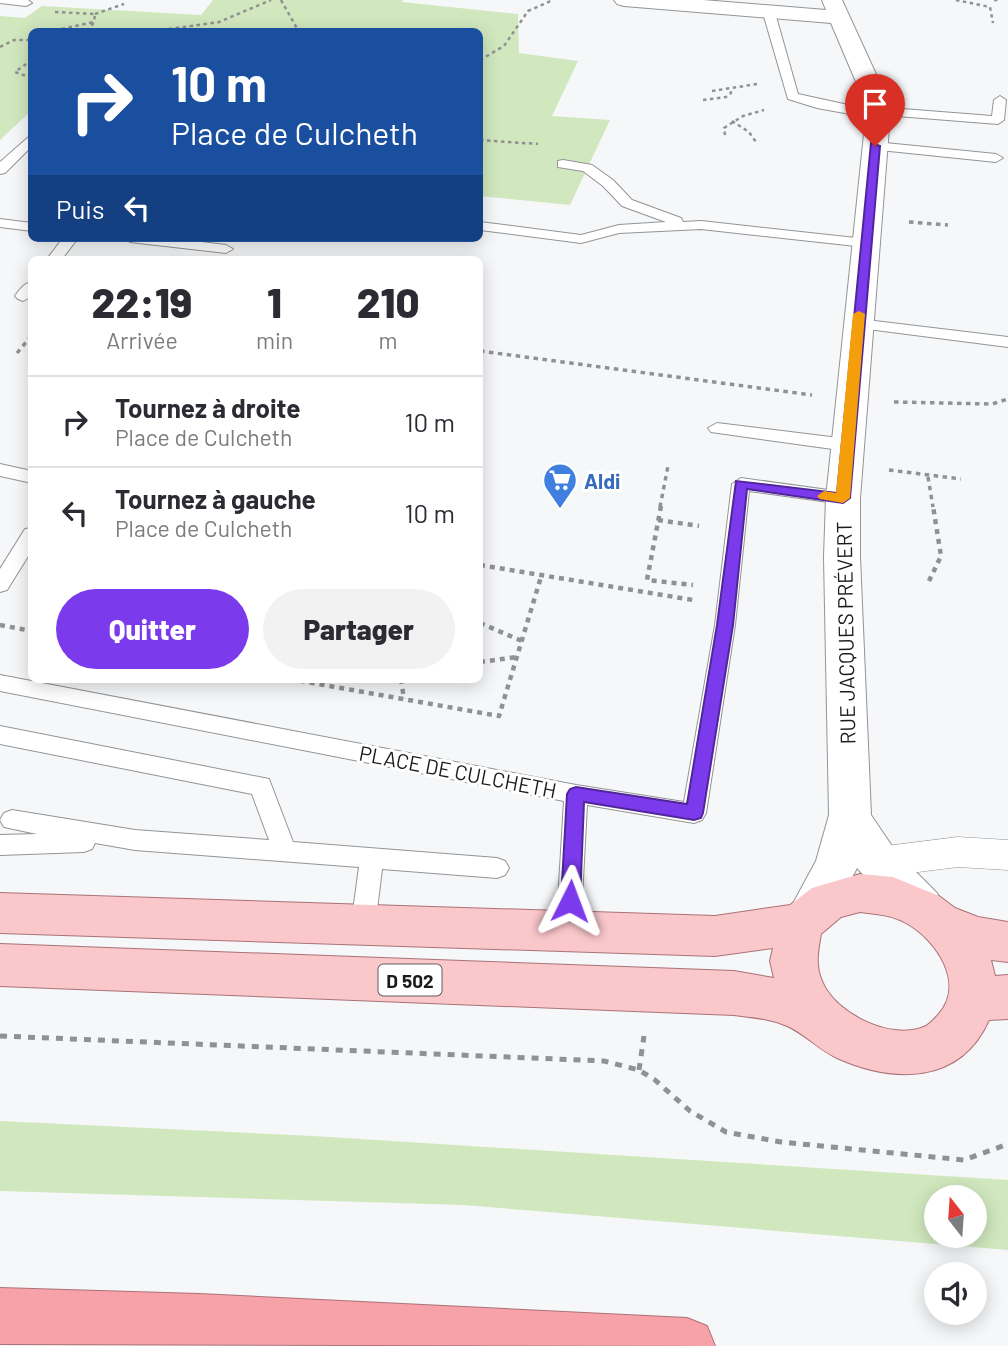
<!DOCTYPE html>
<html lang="fr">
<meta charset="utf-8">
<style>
body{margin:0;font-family:Barlow,sans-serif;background:#f2f2f3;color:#2b2b33;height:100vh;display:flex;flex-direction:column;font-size:26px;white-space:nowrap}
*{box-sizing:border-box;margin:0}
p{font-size:23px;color:#7c7c81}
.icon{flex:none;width:38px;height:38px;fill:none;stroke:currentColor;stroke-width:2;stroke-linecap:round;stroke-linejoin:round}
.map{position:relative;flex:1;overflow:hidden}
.panel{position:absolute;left:28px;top:256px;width:455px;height:427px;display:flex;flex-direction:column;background:#fff;border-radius:10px;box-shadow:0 4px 18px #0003}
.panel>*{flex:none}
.hud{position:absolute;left:28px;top:28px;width:455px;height:214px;border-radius:10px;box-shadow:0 4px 18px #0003;background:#1a4fa0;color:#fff;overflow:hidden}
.needle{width:46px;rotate:343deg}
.tools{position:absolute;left:924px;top:1185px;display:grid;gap:14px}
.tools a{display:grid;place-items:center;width:63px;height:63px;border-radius:50%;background:#fff;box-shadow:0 4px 18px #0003;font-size:35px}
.pin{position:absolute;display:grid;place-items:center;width:60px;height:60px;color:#fff;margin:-72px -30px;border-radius:50% 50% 50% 0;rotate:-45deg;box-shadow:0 0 7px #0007}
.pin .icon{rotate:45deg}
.me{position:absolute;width:77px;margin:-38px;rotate:3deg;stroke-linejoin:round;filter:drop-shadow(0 0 5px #0008)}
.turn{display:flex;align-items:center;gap:24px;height:147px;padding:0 28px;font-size:32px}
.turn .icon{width:91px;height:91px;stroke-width:2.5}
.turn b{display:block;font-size:49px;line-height:60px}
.then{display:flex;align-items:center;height:66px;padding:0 28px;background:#0003;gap:14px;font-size:26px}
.eta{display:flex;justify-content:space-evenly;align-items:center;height:119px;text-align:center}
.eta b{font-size:42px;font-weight:800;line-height:49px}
.cta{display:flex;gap:14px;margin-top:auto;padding:14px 28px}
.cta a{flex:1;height:80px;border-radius:42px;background:#7c3aed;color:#fff;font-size:28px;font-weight:800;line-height:80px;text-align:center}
.cta a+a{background:#f2f2f3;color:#2b2b33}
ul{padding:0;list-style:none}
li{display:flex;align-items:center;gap:21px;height:91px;padding:0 28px;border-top:2px solid #e1e1e2}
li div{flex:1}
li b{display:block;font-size:26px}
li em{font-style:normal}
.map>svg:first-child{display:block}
.green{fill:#d1e8be;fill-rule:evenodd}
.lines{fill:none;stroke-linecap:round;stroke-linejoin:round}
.service-casing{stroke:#939496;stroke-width:2}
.pedestrian-casing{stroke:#939496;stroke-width:1}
.minor-casing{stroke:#939496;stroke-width:2}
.primary-casing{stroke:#aa7277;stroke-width:2}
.motorway-casing{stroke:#aa7277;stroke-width:2}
.path-far3{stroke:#8f9192;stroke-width:2.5;stroke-dasharray:3.5 3.5;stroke-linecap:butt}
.path-far2{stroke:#8f9192;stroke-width:3.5;stroke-dasharray:4.5 4.5;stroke-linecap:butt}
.path-far1{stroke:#8f9192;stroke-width:4.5;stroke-dasharray:5 5;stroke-linecap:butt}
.path{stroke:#8f9192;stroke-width:5;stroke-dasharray:7 7;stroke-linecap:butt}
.service{fill:#fff;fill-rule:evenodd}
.pedestrian{fill:#fff;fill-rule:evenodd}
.minor{fill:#fff;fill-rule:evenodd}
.primary{fill:#fac7cb;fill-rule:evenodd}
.motorway{fill:#f7a1a9;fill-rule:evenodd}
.route{fill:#7c3aed;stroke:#51269a;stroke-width:2}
.slow{fill:#f59e0b}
.labels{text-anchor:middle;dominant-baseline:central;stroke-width:6;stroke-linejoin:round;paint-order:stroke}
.shield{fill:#fff;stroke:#5f5f5f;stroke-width:2}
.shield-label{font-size:19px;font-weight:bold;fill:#1a1b1b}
.shop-label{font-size:21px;font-weight:bold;fill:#366cbe;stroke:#fff;text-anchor:start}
.street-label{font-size:21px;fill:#1a1b1b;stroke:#fff}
</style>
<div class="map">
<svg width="1008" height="1346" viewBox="0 0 1008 1346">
<rect width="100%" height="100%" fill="#f5f7f9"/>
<g class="green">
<path d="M213 0H403L402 2 518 14 519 53 578 61 552 116 610 120 570 205 480 196V32H32L31 111 0 140V16L25 18 42 6 201 15Z"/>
<path d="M0 1121 313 1136 1008 1180V1250L464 1205 0 1191ZM936 1197H975V1236H936Z"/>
</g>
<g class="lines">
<g class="service-casing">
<g id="service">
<path d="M0 0H28L32 3 26 6 0 3Z"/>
<path d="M769 10 775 13 798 94 871 110 877 107 992 116 994 100 1000 96 1006 100 1004 120 998 124 884 115 878 119 817 108 788 99 763 13Z"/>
<path d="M32 134V146L5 173 0 174V162Z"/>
<path d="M875 142 996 154 1003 158 996 162 870 149V143Z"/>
<path d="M563 160 592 165 613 180 632 200 681 218 683 222 701 221 865 239 872 243 865 247 701 229 619 233 581 243 480 230V222L581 235 619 225 666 222 622 206 603 186 583 171 558 167V161Z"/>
<path d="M0 219 32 223V231L0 227Z"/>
<path d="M63 238H78L62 259H47Z"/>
<path d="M123 238H169L226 245 233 249 226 253 130 242Z"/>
<path d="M32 282V296L23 301 18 299 15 296C19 290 24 283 32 282Z"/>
<path d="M858 319 1008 337V347L852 327 850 324Z"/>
<path d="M717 423 847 439 856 445 847 451 711 432 708 428Z"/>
<path d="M0 464 32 471V483L0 476Z"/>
<path d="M741 478 843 492 850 494 852 498 850 502 843 504 749 491 735 625 706 813 702 820 694 823 587 805 582 898 607 932 604 940 595 943 586 940 558 901 564 801 0 691V675L576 785 684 802 715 625 732 484Z"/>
<path d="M32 528V550L7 590 0 592V569L25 529Z"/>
<path d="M0 726 269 779 293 842 497 858 505 861 509 868 505 875 497 878 382 869 375 926 372 934 363 937 354 934 351 926 359 867 135 850 95 843 92 849 84 852 0 855V835L37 834 4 827 0 820 4 813 12 810 135 830 269 840 252 794 0 744Z"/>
</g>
</g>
<g class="pedestrian-casing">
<path id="pedestrian" d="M958 837 1008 840V870L958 867 878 877 865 873 860 862 865 851 878 847Z"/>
</g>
<g class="minor-casing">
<path id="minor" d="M614 0H703L826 10 822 0H842L886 96 890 115 860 498V557L871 815 896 852 937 893 943 907 937 921 921 927 905 921 857 868 828 923 812 929 796 923 790 909 816 861 829 815 824 557 826 498 866 115 862 96 831 23 624 6 617 4Z"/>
</g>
<g class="primary-casing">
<path id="primary" d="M860 874 893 877 939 896 955 908 978 917 1008 922V962L991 960 995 976 1008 975V1019L989 1020C960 1085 893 1083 837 1058 817 1049 803 1031 782 1024 767 1018 749 1017 734 1015L0 986V944L734 971 774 978 770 961 773 948 715 956 0 933V893L715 916 790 905 812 888ZM860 912C876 914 892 915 906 923 937 940 966 984 938 1015 934 1019 931 1023 926 1026 893 1042 835 1014 822 981 815 965 818 951 821 934L841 917Z"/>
</g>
<g class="motorway-casing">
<path id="motorway" d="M0 1288 199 1294 687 1318 707 1326 715 1346 0 1344Z"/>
</g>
<g class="path-far3">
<path d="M281 0 299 32"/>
<path d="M956 0 990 7 993 23"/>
<path d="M994 0H1000"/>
<path d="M55 12 95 14 94 22 87 32"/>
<path d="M95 14 124 4"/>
<path d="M184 30 195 32"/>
<path d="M48 32 94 22"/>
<path d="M148 32 219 22 271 0"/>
<path d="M31 40 32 52"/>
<path d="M0 47 14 40H32"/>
<path d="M32 60 15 72 32 78"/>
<path d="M480 60 504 46 528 11 553 0"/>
<path d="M712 91 757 84"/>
<path d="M703 100 726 97 731 93 729 88"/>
<path d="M732 121 749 132 756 142"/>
<path d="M725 135 724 128 743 116 764 110"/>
<path d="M480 140 538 144"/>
<path d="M909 222H914"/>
</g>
<g class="path-far2">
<path d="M909 222 948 225"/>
<path d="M480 351 812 395"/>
<path d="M17 353 32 335"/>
<path d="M894 402 992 404 1008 399"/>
<path d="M889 470 961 479"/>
<path d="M928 477 933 507"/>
<path d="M660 507 668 466"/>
</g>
<g class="path-far1">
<path d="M661 506 647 580 693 585"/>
<path d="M658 520 699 526"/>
<path d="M480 565 693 600"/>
<path d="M929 581 941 556 933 506"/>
<path d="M480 623 522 641"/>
<path d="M0 625 32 631"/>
<path d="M480 662 517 657"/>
<path d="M290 679 499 716 541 577"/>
<path d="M401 679 404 699"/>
</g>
<g class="path">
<path d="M0 1036 604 1061 639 1070 655 1080 690 1111 726 1132 781 1142 964 1160 1008 1144"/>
<path d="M639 1070 644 1036"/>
</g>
<use href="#service" class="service"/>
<use href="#pedestrian" class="pedestrian"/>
<use href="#minor" class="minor"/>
<use href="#primary" class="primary"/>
<use href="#motorway" class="motorway"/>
</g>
<path class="route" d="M871 143 880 146 850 498 843 503 747 489 733 625 703 813 701 818 694 820 584 802 580 901 577 907 570 909 564 907 561 901 567 794 570 789 576 787 687 804 717 625 736 481 837 493Z"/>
<path class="slow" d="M859 311 865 314 850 498 843 503 820 499 817 496 824 491 836 493 853 314Z"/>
<defs>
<g id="supermarket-pin" transform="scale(1.75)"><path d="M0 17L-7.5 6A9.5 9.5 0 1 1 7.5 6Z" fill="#3f7fe0" stroke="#fff"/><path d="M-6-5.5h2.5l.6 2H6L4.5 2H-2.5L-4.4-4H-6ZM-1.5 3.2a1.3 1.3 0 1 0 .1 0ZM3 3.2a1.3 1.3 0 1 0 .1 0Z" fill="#fff"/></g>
</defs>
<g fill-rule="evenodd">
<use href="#supermarket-pin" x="560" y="480"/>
</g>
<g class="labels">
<rect class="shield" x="378.5" y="964.5" width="63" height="31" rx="5"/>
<g class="shield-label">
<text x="410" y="980">D 502</text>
</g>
<g class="shop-label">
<text x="584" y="480">Aldi</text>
</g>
<g class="street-label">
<text transform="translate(845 633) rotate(-91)">RUE JACQUES PRÉVERT</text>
<text transform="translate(458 771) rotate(11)">PLACE DE CULCHETH</text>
</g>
</g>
</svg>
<div class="tools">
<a><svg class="needle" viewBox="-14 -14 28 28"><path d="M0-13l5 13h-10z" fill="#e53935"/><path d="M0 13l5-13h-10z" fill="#7c7c81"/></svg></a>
<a><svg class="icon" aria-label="sound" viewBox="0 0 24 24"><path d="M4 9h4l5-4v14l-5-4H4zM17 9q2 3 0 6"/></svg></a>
</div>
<div class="pin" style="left:875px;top:146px;background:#d93025"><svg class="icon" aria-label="arrive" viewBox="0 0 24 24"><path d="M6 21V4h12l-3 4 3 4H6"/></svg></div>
<svg class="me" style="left:570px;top:901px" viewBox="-20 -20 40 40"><path d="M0-17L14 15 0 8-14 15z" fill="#7c3aed" stroke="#fff" stroke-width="4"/></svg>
<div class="hud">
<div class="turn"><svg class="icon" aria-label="right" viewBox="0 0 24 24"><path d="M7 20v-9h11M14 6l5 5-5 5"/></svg><div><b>10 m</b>Place de Culcheth</div></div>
<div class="then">Puis<svg class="icon" aria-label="left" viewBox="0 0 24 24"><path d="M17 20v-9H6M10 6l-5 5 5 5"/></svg></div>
</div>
<section class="panel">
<div class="eta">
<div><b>22:19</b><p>Arrivée</p></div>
<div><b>1</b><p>min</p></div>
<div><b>210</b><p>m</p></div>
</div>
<ul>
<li><svg class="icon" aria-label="right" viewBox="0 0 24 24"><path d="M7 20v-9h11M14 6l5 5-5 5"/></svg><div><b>Tournez à droite</b><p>Place de Culcheth</p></div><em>10 m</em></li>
<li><svg class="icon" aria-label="left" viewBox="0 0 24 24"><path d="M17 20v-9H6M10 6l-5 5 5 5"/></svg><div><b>Tournez à gauche</b><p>Place de Culcheth</p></div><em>10 m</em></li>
</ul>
<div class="cta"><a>Quitter</a><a>Partager</a></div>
</section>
</div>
